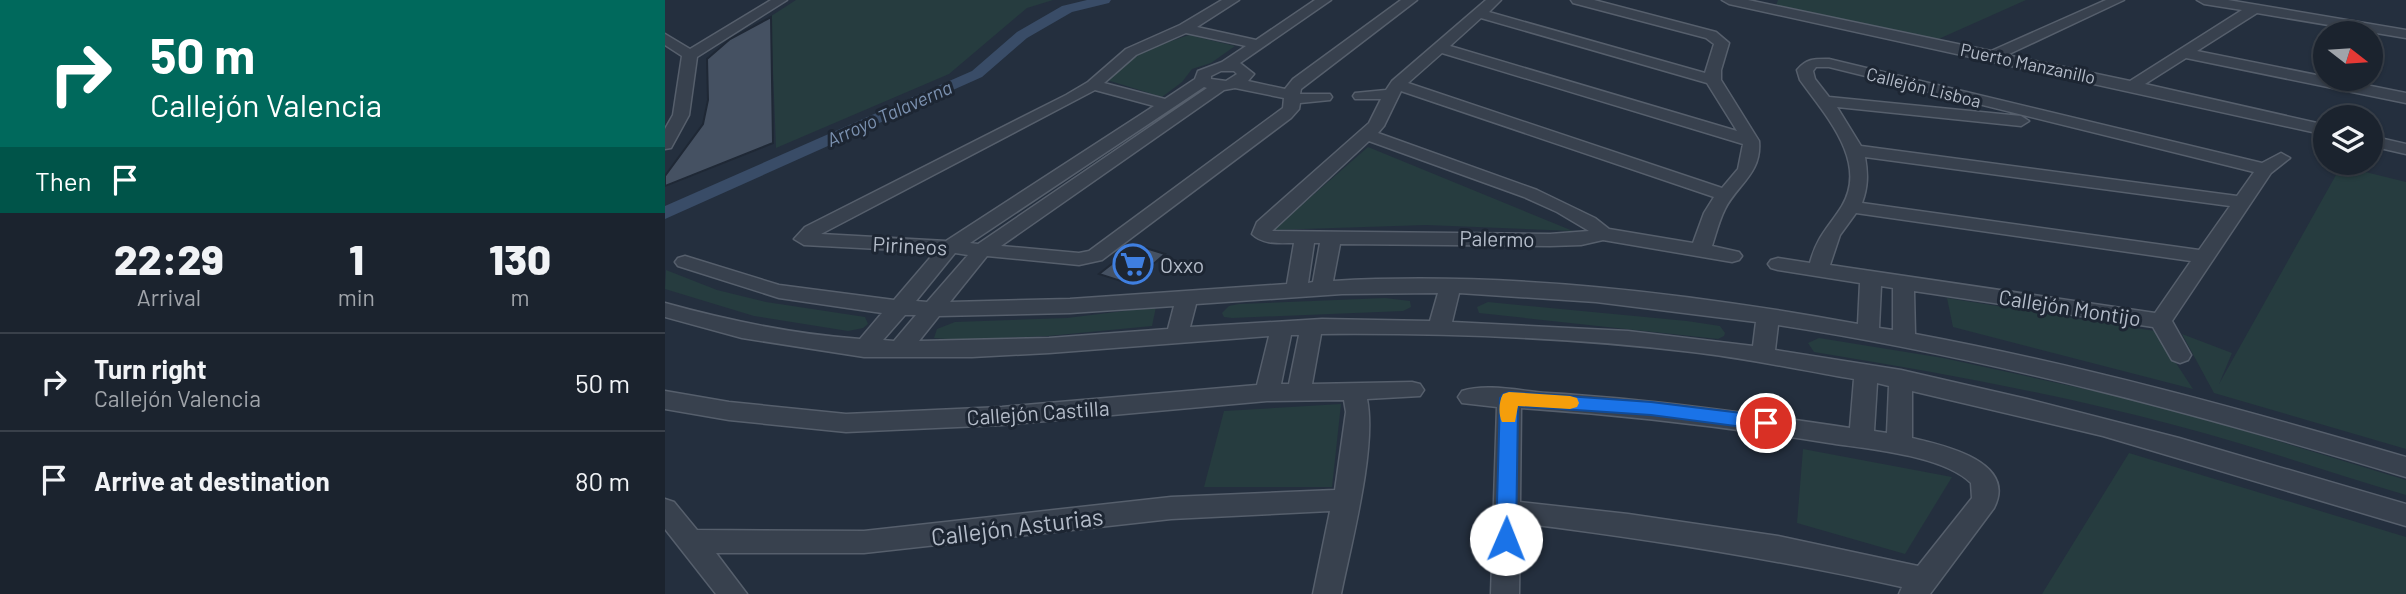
<!DOCTYPE html>
<meta charset="utf-8">
<style>
body{margin:0;font-family:Barlow,sans-serif;background:#282f3a;color:#f1f3f6;height:100vh;display:flex;flex-direction:column;font-size:26px;white-space:nowrap}
*{box-sizing:border-box;margin:0}
p{font-size:23px;color:#a0a4aa}
.icon{flex:none;width:38px;height:38px;fill:none;stroke:currentColor;stroke-width:2;stroke-linecap:round;stroke-linejoin:round}
.map{position:relative;flex:1;overflow:hidden}
.panel{display:flex;flex-direction:column;background:#1b232e;width:665px}
.panel>*{flex:none}
.top-card{background:#00695c;color:#fff;overflow:hidden}
.needle{width:46px;rotate:107deg}
.controls{position:absolute;left:1648px;top:21px;display:grid;gap:14px}
.controls a{display:grid;place-items:center;width:70px;height:70px;border-radius:50%;background:#1b232e;box-shadow:0 2px 5px #0004,0 0 0 2px #39404a;font-size:35px}
.pin{position:absolute;display:grid;place-items:center;width:60px;height:60px;color:#fff;margin:-30px;border:4px solid #fff;border-radius:50%;box-shadow:0 2px 7px #0007}
.me{position:absolute;width:77px;margin:-38px;rotate:1deg;stroke-linejoin:round;filter:drop-shadow(0 0 5px #0008)}
.turn{display:flex;align-items:center;gap:24px;height:147px;padding:0 35px;font-size:32px}
.turn .icon{width:91px;height:91px;stroke-width:2.5}
.turn b{display:block;font-size:49px;line-height:60px}
.then{display:flex;align-items:center;height:66px;padding:0 35px;background:#0003;gap:14px;font-size:26px}
.eta{display:flex;justify-content:space-evenly;align-items:center;height:119px;text-align:center}
.eta b{font-size:42px;font-weight:800;line-height:49px}
ul{padding:0;list-style:none}
li{display:flex;align-items:center;gap:21px;height:98px;padding:0 35px;border-top:2px solid #39404a}
li div{flex:1}
li b{display:block;font-size:26px}
li em{font-style:normal}
main{display:flex;flex:1;min-height:0}
.map>svg:first-child{display:block}
.green{fill:#263c3f}
.lines{fill:none;stroke-linecap:round;stroke-linejoin:round}
.canal{fill:#394c67;fill-rule:evenodd}
.building{fill:#455162;stroke:#1f2835;stroke-width:2}
.minor-casing{stroke:#565f6c;stroke-width:3}
.minor{fill:#38414e;fill-rule:evenodd}
.route{fill:#1a73e8;stroke:#114b97;stroke-width:2}
.slow{fill:#f59e0b}
.labels{text-anchor:middle;dominant-baseline:central;stroke-width:6;stroke-linejoin:round;paint-order:stroke}
.far-street-label{font-size:18px;fill:#b4bcc9;stroke:#1d2633}
.far-water-label{font-size:19px;font-style:italic;fill:#7c92b1;stroke:#1d2633}
.street-label{font-size:21px;fill:#b4bcc9;stroke:#1d2633}
.poi-label{font-size:21px;fill:#b4bcc9;stroke:#1d2633;text-anchor:start}
.near-street-label{font-size:24px;fill:#b4bcc9;stroke:#1d2633}
</style>
<main>
<section class="panel">
<div class="top-card">
<div class="turn"><svg class="icon" aria-label="right" viewBox="0 0 24 24"><path d="M7 20v-9h11M14 6l5 5-5 5"/></svg><div><b>50 m</b>Callejón Valencia</div></div>
<div class="then">Then<svg class="icon" aria-label="arrive" viewBox="0 0 24 24"><path d="M6 21V4h12l-3 4 3 4H6"/></svg></div>
</div>
<div class="eta">
<div><b>22:29</b><p>Arrival</p></div>
<div><b>1</b><p>min</p></div>
<div><b>130</b><p>m</p></div>
</div>
<ul>
<li><svg class="icon" aria-label="right" viewBox="0 0 24 24"><path d="M7 20v-9h11M14 6l5 5-5 5"/></svg><div><b>Turn right</b><p>Callejón Valencia</p></div><em>50 m</em></li>
<li><svg class="icon" aria-label="arrive" viewBox="0 0 24 24"><path d="M6 21V4h12l-3 4 3 4H6"/></svg><div><b>Arrive at destination</b></div><em>80 m</em></li>
</ul>
</section>
<div class="map">
<svg width="1741" height="594" viewBox="0 0 1741 594">
<rect width="100%" height="100%" fill="#242f3e"/>
<g class="green">
<path d="M131 0H388L362 8 284 74 111 148 106 20H100Z"/>
<path d="M1113 0H1361L1269 41 1110 8Z"/>
<path d="M524 35 570 46 546 63 527 69 517 82 497 97 442 80 477 51Z"/>
<path d="M703 147 908 231 761 225 608 230Z"/>
<path d="M1676 166 1741 182V449L1549 393 1517 334 1567 353 1554 384Z"/>
<path d="M1 270 52 290 101 302 200 317 203 324 198 328 183 331 89 316 0 289Z"/>
<path d="M720 298 745 301 746 307 738 311 567 318 559 317 557 313 564 306 574 304Z"/>
<path d="M1282 298 1490 331 1528 389 1288 327Z"/>
<path d="M823 302 1022 321 1055 326 1060 333 1059 336 1053 339 814 313 812 307Z"/>
<path d="M491 307 487 326 383 336 295 340 269 338 272 329 290 322 402 318Z"/>
<path d="M1154 338 1278 358 1457 397 1557 424 1741 480V495C1665 473 1590 446 1513 426 1393 394 1272 372 1149 352L1143 343Z"/>
<path d="M676 404 667 487H539L559 411Z"/>
<path d="M1138 449 1287 477 1240 554 1132 523Z"/>
<path d="M1464 453 1741 537V594H1377Z"/>
</g>
<g class="lines">
<path class="canal" d="M422 0H446L444 3 407 12 362 38 317 77 0 219V206L307 71 352 32 397 6Z"/>
</g>
<g class="building">
<path d="M106 17 108 143 0 186V176L38 124 43 100 42 59 65 39Z"/>
<path d="M471 245 500 254 465 284 434 274Z"/>
</g>
<g class="lines">
<g class="minor-casing">
<g id="minor">
<path d="M106 0H122L32 57 24 115 6 148 0 149V129L8 115 17 56 0 45V34L25 49Z"/>
<path d="M557 0H574L532 27 591 40 650 0H666L575 63 589 74 583 81 620 89 628 79 736 0H752L636 89 635 94H665L667 97 665 100 635 103 634 109 626 118 437 260 414 265 322 256 285 302 405 299 622 284 629 243C615 243 598 245 587 234L592 222 704 123 716 99H690L688 96 690 93 721 90 727 81 821 0H836L824 12 1040 73 1049 44 1041 38 908 3 906 0H929L1051 32 1064 43 1056 70V80L1094 141C1097 173 1073 184 1060 209 1054 221 1051 234 1047 246L1074 252 1077 256 1074 260 1067 262 938 240 916 245 885 246 675 244 668 281C841 271 1023 293 1193 324L1195 283 1113 270 1106 268 1103 264 1106 260 1113 258 1145 263C1152 236 1164 227 1177 206 1204 161 1159 114 1135 80L1132 70C1142 58 1150 59 1164 59L1597 163 1616 153 1625 158 1606 173 1507 321 1526 355 1523 360 1515 363 1507 360 1488 327 1249 291 1250 334C1416 365 1579 410 1741 457V477C1534 414 1326 358 1113 325L1110 350 1236 370 1362 399 1514 438 1741 504V526L1438 436 1247 391V438C1277 445 1353 461 1329 508L1265 594H1234L1237 587C1110 559 984 539 855 523L854 594H826L832 407 797 403 793 397 797 391C822 383 855 391 882 393 983 399 1084 413 1185 428L1189 379C1135 370 1081 358 1027 352 905 337 779 333 656 334L647 384 747 382 755 384 759 390 755 396 702 399C712 447 686 544 676 594H648L665 511 506 519 199 553H51L82 594H51L0 529V499L9 502 32 530 199 531 506 497 670 490 681 412 679 400 602 401 337 425 181 432 64 420 0 409V391L64 402 181 414 337 407 592 385 604 336 384 353 307 357H199L77 338 0 317V303C65 321 128 334 195 339L217 313 114 298 13 266 10 262 13 258 20 256 114 285 229 300 270 252 139 245 129 239 140 227 401 95 423 82 461 49 515 25ZM816 18 1042 83 1072 131 785 46ZM521 33 581 46 557 62 533 71 530 79 500 99 439 83 471 55ZM777 53 1078 144 1073 169 1057 188 743 83ZM1151 67H1164L1589 172 1572 196 1196 146 1172 107 1356 126 1364 121 1356 116 1164 97 1150 79 1148 71ZM556 71H569L572 74 561 81 546 79V76ZM539 87 542 88 313 244 305 243ZM570 88 619 98 618 108 424 251 414 253 336 246 559 90ZM430 90 489 106 281 241 156 234ZM736 91 1049 197 1039 213 1028 243 944 229 930 218 872 190 713 133 719 126ZM704 141 859 197 892 212 924 231 885 234 607 231ZM1200 157 1565 206 1534 250 1197 203C1203 187 1203 174 1200 157ZM1191 213 1526 261 1490 313 1165 265 1175 235ZM649 243H655L648 282 643 283ZM290 253 303 255 262 302 251 301ZM1216 286 1228 288V330L1214 328ZM773 293 765 321 657 319 525 327 531 304 677 294ZM794 293 931 302 1091 322 1088 346 963 331 787 322ZM509 306 503 329 384 338 254 341 274 316 405 313ZM240 315H251L229 341 218 340ZM626 335H634L624 384H616ZM1212 383 1224 386 1222 433 1209 431ZM856 408C959 415 1062 427 1164 443 1202 449 1278 455 1306 483L1307 498 1253 566 1113 536 963 514 855 502Z"/>
<path d="M1057 0H1083L1326 51 1441 0H1459L1342 55 1465 81 1577 10 1539 4 1532 0H1563L1741 30V38L1592 13 1532 51 1741 93V103L1521 58 1480 84 1661 125V135L1064 4Z"/>
<path d="M1706 136 1741 144V154L1706 146Z"/>
</g>
</g>
<use href="#minor" class="minor"/>
</g>
<path class="route" d="M844 392 986 402 1101 416 1108 418 1110 423 1108 428 1101 430 986 415 853 406 851 539 848 545 841 547 834 545 831 539 835 398 838 394Z"/>
<path class="slow" d="M844 392 905 396 912 398 914 403 912 407 905 409 853 406 850 422H837C833 414 834 401 838 394Z"/>
<defs>
<g id="supermarket-ring" transform="scale(2.0125)"><circle r="9.5" fill="#1d2633" stroke="#3f7fe0" stroke-width="1.5"/><path d="M-6-5.5h2.5l.6 2H6L4.5 2H-2.5L-4.4-4H-6ZM-1.5 3.2a1.3 1.3 0 1 0 .1 0ZM3 3.2a1.3 1.3 0 1 0 .1 0Z" fill="#3f7fe0"/></g>
</defs>
<g fill-rule="evenodd">
<use href="#supermarket-ring" x="468" y="264"/>
</g>
<g class="labels">
<g class="far-street-label">
<text transform="translate(1363 63) rotate(12)">Puerto Manzanillo</text>
<text transform="translate(1259 87) rotate(14)">Callejón Lisboa</text>
</g>
<g class="far-water-label">
<text transform="translate(224 113) rotate(-24)">Arroyo Talaverna</text>
</g>
<g class="street-label">
<text transform="translate(832 238) rotate(1)">Palermo</text>
<text transform="translate(245 245) rotate(3)">Pirineos</text>
<text transform="translate(1405 307) rotate(9)">Callejón Montijo</text>
<text transform="translate(373 412) rotate(-4)">Callejón Castilla</text>
</g>
<g class="poi-label">
<text x="495" y="264">Oxxo</text>
</g>
<g class="near-street-label">
<text transform="translate(352 526) rotate(-7)">Callejón Asturias</text>
</g>
</g>
</svg>
<div class="controls">
<a><svg class="needle" viewBox="-14 -14 28 28"><path d="M0-13l5 13h-10z" fill="#e53935"/><path d="M0 13l5-13h-10z" fill="#a0a4aa"/></svg></a>
<a><svg class="icon" aria-label="layers" viewBox="0 0 24 24"><path d="M12 4l9 5-9 5-9-5zM3 14l9 5 9-5"/></svg></a>
</div>
<div class="pin" style="left:1101px;top:423px;background:#d93025"><svg class="icon" aria-label="arrive" viewBox="0 0 24 24"><path d="M6 21V4h12l-3 4 3 4H6"/></svg></div>
<svg class="me" style="left:841px;top:539px" viewBox="-20 -20 40 40"><circle r="19" fill="#fff"/><path d="M0-13L10 11 0 6-10 11z" fill="#1a73e8"/></svg>
</div>
</main>
